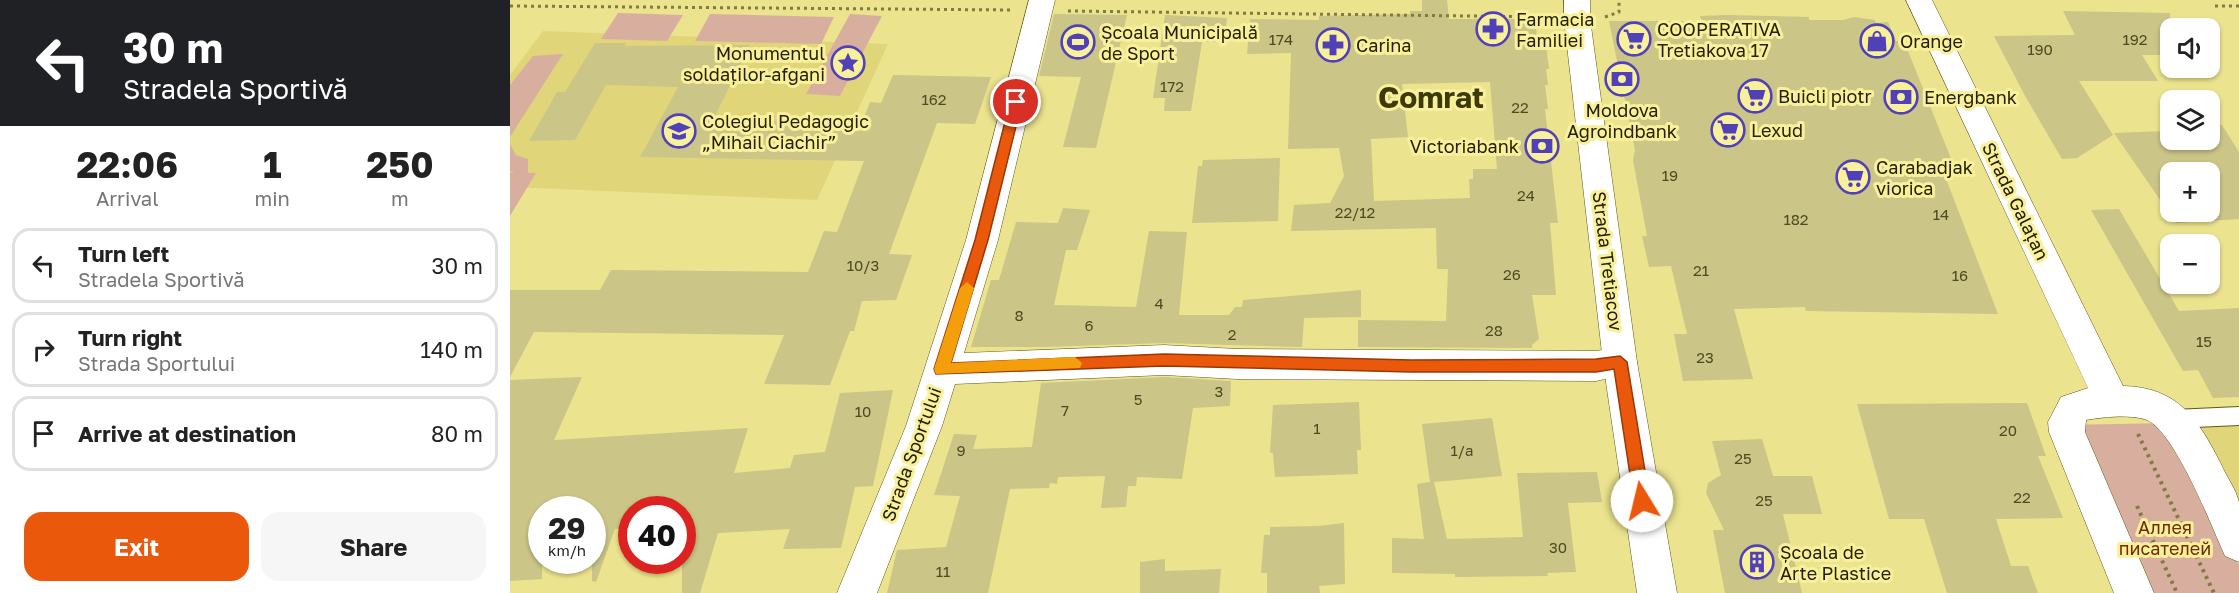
<!DOCTYPE html>
<meta charset="utf-8">
<style>
body{margin:0;font-family:"Golos Text",sans-serif;background:#f6f6f6;color:#222;height:100vh;display:flex;flex-direction:column;font-size:22px;white-space:nowrap}
*{box-sizing:border-box;margin:0}
p{font-size:20px;color:#767676}
.icon{flex:none;width:33px;height:33px;fill:none;stroke:currentColor;stroke-width:2;stroke-linecap:round;stroke-linejoin:round}
.map{position:relative;flex:1;overflow:hidden}
.details{display:flex;flex-direction:column;background:#fff;width:510px}
.details>*{flex:none}
.banner{background:#202124;color:#fff;overflow:hidden}
.controls{position:absolute;left:1650px;top:18px;display:grid;gap:12px}
.controls a{display:grid;place-items:center;width:60px;height:60px;border-radius:12px;background:#fff;box-shadow:0 2px 4px #0004;font-size:30px}
.speed{position:absolute;left:18px;top:496px;display:flex;gap:12px;font-size:30px;font-weight:700;text-align:center}
.speed>*{display:grid;place-content:center;width:78px;height:78px;border-radius:50%;background:#fff;box-shadow:0 2px 4px #0004;line-height:1}
.speed small{font-size:15px;font-weight:400}
.speed .limit{border:9px solid #d22;background:#fff;color:#111}
.pin{position:absolute;display:grid;place-items:center;width:51px;height:51px;color:#fff;margin:-26px;border:3px solid #fff;border-radius:50%;box-shadow:0 2px 6px #0007}
.me{position:absolute;width:66px;margin:-33px;rotate:351deg;stroke-linejoin:round;filter:drop-shadow(0 0 4px #0008)}
.turn{display:flex;align-items:center;gap:21px;height:126px;padding:0 24px;font-size:27px}
.turn .icon{width:78px;height:78px;stroke-width:2.5}
.turn b{display:block;font-size:42px;line-height:51px}
.eta{display:flex;justify-content:space-evenly;align-items:center;height:102px;text-align:center}
.eta b{font-size:36px;font-weight:700;line-height:42px}
.action{display:flex;gap:12px;margin-top:auto;padding:12px 24px}
.action a{flex:1;height:69px;border-radius:18px;background:#ea580c;color:#fff;font-size:24px;font-weight:700;line-height:69px;text-align:center}
.action a+a{background:#f6f6f6;color:#222}
ul{padding:0;list-style:none}
li{display:flex;align-items:center;gap:18px;height:75px;margin:0 12px 9px;padding:0 12px;border:3px solid #e0e0e0;border-radius:18px}
li div{flex:1}
li b{display:block;font-size:22px}
li em{font-style:normal}
main{display:flex;flex:1;min-height:0}
.map>svg:first-child{display:block}
.built{fill:#e0d679}
.green{fill:#d8af9f}
.building{fill:#cbc587;fill-rule:evenodd}
.lines{fill:none;stroke-linecap:round;stroke-linejoin:round}
.lane-casing{stroke:#605917;stroke-width:2}
.street-casing{stroke:#605917;stroke-width:1}
.secondary-casing{stroke:#605917;stroke-width:1}
.path-far1{stroke:#817b42;stroke-width:3;stroke-dasharray:3 4;stroke-linecap:butt}
.path{stroke:#817b42;stroke-width:4;stroke-dasharray:3 4.5;stroke-linecap:butt}
.lane{fill:#fff;fill-rule:evenodd}
.street{fill:#fff;fill-rule:evenodd}
.secondary{fill:#fff;fill-rule:evenodd}
.route{fill:#ea580c;stroke:#983908;stroke-width:1.5}
.slow{fill:#f59e0b}
.labels{text-anchor:middle;dominant-baseline:central;stroke-width:6;stroke-linejoin:round;paint-order:stroke}
.number-label{font-size:15px;fill:#4e4a22}
.poi-label{font-size:18px;fill:#252100;stroke:#f9f09b;text-anchor:start}
.street-label{font-size:18px;fill:#252100;stroke:#f9f09b}
.park-label{font-size:18px;fill:#742b05;stroke:#f9f09b}
.town-label{font-size:30px;font-weight:bold;fill:#3e390b;stroke:#f9f09b}
</style>
<main>
<section class="details">
<div class="banner">
<div class="turn"><svg class="icon" aria-label="left" viewBox="0 0 24 24"><path d="M17 20v-9H6M10 6l-5 5 5 5"/></svg><div><b>30 m</b>Stradela Sportivă</div></div>
</div>
<div class="eta">
<div><b>22:06</b><p>Arrival</p></div>
<div><b>1</b><p>min</p></div>
<div><b>250</b><p>m</p></div>
</div>
<ul>
<li><svg class="icon" aria-label="left" viewBox="0 0 24 24"><path d="M17 20v-9H6M10 6l-5 5 5 5"/></svg><div><b>Turn left</b><p>Stradela Sportivă</p></div><em>30 m</em></li>
<li><svg class="icon" aria-label="right" viewBox="0 0 24 24"><path d="M7 20v-9h11M14 6l5 5-5 5"/></svg><div><b>Turn right</b><p>Strada Sportului</p></div><em>140 m</em></li>
<li><svg class="icon" aria-label="arrive" viewBox="0 0 24 24"><path d="M6 21V4h12l-3 4 3 4H6"/></svg><div><b>Arrive at destination</b></div><em>80 m</em></li>
</ul>
<div class="action"><a>Exit</a><a>Share</a></div>
</section>
<div class="map">
<svg width="1729" height="593" viewBox="0 0 1729 593">
<rect width="100%" height="100%" fill="#ebe38e"/>
<g class="built">
<path d="M33 31 378 44 307 200 0 187V75Z"/>
<path d="M1729 423V524L1681 427Z"/>
</g>
<g class="green">
<path d="M108 13 173 15 157 41 91 39Z"/>
<path d="M200 14 324 17 311 44 185 41Z"/>
<path d="M340 14 372 16 330 96 296 94Z"/>
<path d="M53 54 0 137V85L23 56Z"/>
<path d="M0 144 6 155 18 159V173H26L0 216V173H4L0 171Z"/>
<path d="M1657 423 1729 565V593H1622L1554 425Z"/>
</g>
<g class="building">
<path d="M912 0H937L939 19H1025L1028 46H1036L1039 69H1036L1038 85H1035L1038 109H1035L1048 223H1040L1046 295H1022L1029 339 1022 345V348L848 347V320L936 321 938 269H927L926 228 781 231 784 205 820 203 834 176 829 148 778 149 781 53 737 54 740 19 809 20V16L900 14V11H912ZM980 82 987 169H963V179H959L960 198 864 201 861 139 898 137 892 84Z"/>
<path d="M1553 11 1660 13V55H1632L1648 81H1569L1603 135 1567 158 1552 159 1514 94 1484 36 1565 35Z"/>
<path d="M544 14 617 15 586 148 553 147 571 77 529 76Z"/>
<path d="M655 15 717 18 714 42H692L681 111H654L655 98H643Z"/>
<path d="M1215 15 1299 17V20H1333L1344 17 1365 20 1366 23 1378 22 1386 41H1394L1446 171H1433L1488 314 1296 311 1295 307 1224 309 1243 379 1173 381 1164 334H1177L1161 266 1139 267 1132 236H1137L1123 160 1125 150 1099 21H1192L1190 16Z"/>
<path d="M85 43H116L115 46 240 45 203 120 352 122 360 102 371 103 383 75 481 77 465 124 427 123 379 254 402 255 386 300 352 301 344 331H340L320 385 254 384 274 335 24 332 0 377V290H90L101 270 298 272 314 231 327 232 354 161 130 157 168 87 96 85 65 140 19 141 47 92H55Z"/>
<path d="M1651 125H1660V140H1700V125H1712L1729 152V219L1666 223 1604 133 1655 131ZM1660 172H1700V212H1660Z"/>
<path d="M770 158 768 221 682 223 688 166H692L693 160Z"/>
<path d="M553 208 580 210 567 250H556L544 305 626 307 639 231 677 232 669 315H719L725 307H732L733 300 851 290V317L794 318 792 347H788L654 343 535 347H461L481 280H489L506 222 548 223Z"/>
<path d="M1609 209 1669 311 1729 308V397L1703 398 1688 370 1673 371 1581 210Z"/>
<path d="M72 377 44 440 238 428 224 473 280 468 284 455 315 452 330 393 383 390 363 486 345 487 331 548 273 549 280 529 208 533 190 593H172V510H122V528L105 529 86 582 82 581V505L32 509V579L0 581V380Z"/>
<path d="M654 377 721 381 720 406 683 408 672 479 627 477 626 486H618L616 507 591 508 595 476 548 477 547 484 540 483 539 488 500 489 478 593H377L387 550 436 547 450 496 424 495 444 434 467 435 463 449 522 447 531 383Z"/>
<path d="M849 402 851 450H847L848 474 765 477 763 453H760L763 405Z"/>
<path d="M1517 403 1536 456H1528L1553 518 1486 519 1501 566H1518L1528 593H1437L1414 519H1379L1347 404Z"/>
<path d="M982 418 992 476 924 482 937 539 1013 537 1007 473 1087 472 1092 502 1058 503 1066 572 1037 573 1038 576 945 577V574L882 573V538L914 539 907 484 920 482 912 424Z"/>
<path d="M1252 439 1263 476H1302L1312 514H1273L1292 593H1215L1203 530H1214L1196 493 1198 483 1211 475 1202 441Z"/>
<path d="M834 523 835 584 809 586 810 593H757V573H751L754 535H760V527L808 526Z"/>
<path d="M655 559V571L711 569 709 593H630V562Z"/>
</g>
<g class="lines">
<g class="lane-casing">
<path id="lane" d="M1729 407V425L1663 428 1656 425 1653 419 1656 413 1663 410Z"/>
</g>
<g class="street-casing">
<g id="street">
<path d="M519 0H545L488 240 454 353 654 345 727 349 1086 351 1110 347 1122 351 1127 362 1122 373 1086 381 727 379 654 375 445 384 432 426 367 593H327L396 426 456 240Z"/>
<path d="M1396 0H1422L1613 386C1668 387 1688 419 1711 464 1716 476 1726 489 1729 502 1729 520 1729 543 1729 562L1715 556C1702 527 1665 432 1637 420 1621 414 1593 417 1576 420L1575 432 1644 593H1604L1539 432 1538 422 1551 397 1578 388Z"/>
</g>
</g>
<g class="secondary-casing">
<path id="secondary" d="M1054 0H1080V19L1127 362 1167 593H1127L1093 362 1054 19Z"/>
</g>
<g class="path-far1">
<path d="M0 6 502 10"/>
<path d="M1705 6H1729"/>
<path d="M558 11 1039 17"/>
<path d="M1095 17 1109 12V0"/>
</g>
<g class="path">
<path d="M1628 434 1704 593"/>
<path d="M1627 506 1667 593"/>
</g>
<use href="#lane" class="lane"/>
<use href="#street" class="street"/>
<use href="#secondary" class="secondary"/>
</g>
<path class="route" d="M506 98 512 102 478 240 441 363 654 354 901 360 1086 359 1110 356 1117 362 1140 501 1138 506 1132 508 1127 506 1124 501 1104 369 1086 372H901L654 366 426 374 424 369 465 240 500 102Z"/>
<path class="slow" d="M457 282 464 288 441 363 565 357 572 363 570 368 426 374 424 369 450 288Z"/>
<defs>
<g id="pharmacy-ring" transform="scale(1.725)"><circle r="9.5" fill="#f9f09b" stroke="#5141b8" stroke-width="1.5"/><path d="M-2-6h4v4h4v4h-4v4h-4v-4h-4v-4h4Z" fill="#5141b8"/></g>
<g id="supermarket-ring" transform="scale(1.725)"><circle r="9.5" fill="#f9f09b" stroke="#5141b8" stroke-width="1.5"/><path d="M-6-5.5h2.5l.6 2H6L4.5 2H-2.5L-4.4-4H-6ZM-1.5 3.2a1.3 1.3 0 1 0 .1 0ZM3 3.2a1.3 1.3 0 1 0 .1 0Z" fill="#5141b8"/></g>
<g id="shop-ring" transform="scale(1.725)"><circle r="9.5" fill="#f9f09b" stroke="#5141b8" stroke-width="1.5"/><path d="M-5-2.5h2.3a2.7 3.5 0 0 1 5.4 0H5L5.5 6h-11ZM-1.5-2.5h3a1.5 2.3 0 0 0-3 0Z" fill="#5141b8"/></g>
<g id="stadium-ring" transform="scale(1.725)"><circle r="9.5" fill="#f9f09b" stroke="#5141b8" stroke-width="1.5"/><path d="M0-5a6.5 5 0 1 0 0 10a6.5 5 0 1 0 0-10ZM-3.5-1.8h7v3.6h-7Z" fill="#5141b8"/></g>
<g id="sight-ring" transform="scale(1.725)"><circle r="9.5" fill="#f9f09b" stroke="#5141b8" stroke-width="1.5"/><path d="M0-6L1.8-2.2L6-1.7L2.9 1.2L3.7 5.4L0 3.3L-3.7 5.4L-2.9 1.2L-6-1.7L-1.8-2.2Z" fill="#5141b8"/></g>
<g id="bank-ring" transform="scale(1.725)"><circle r="9.5" fill="#f9f09b" stroke="#5141b8" stroke-width="1.5"/><path d="M-6-4H6V4H-6ZM0-2.3a2.3 2.3 0 1 0 0 4.6a2.3 2.3 0 1 0 0-4.6Z" fill="#5141b8"/></g>
<g id="university-ring" transform="scale(1.725)"><circle r="9.5" fill="#f9f09b" stroke="#5141b8" stroke-width="1.5"/><path d="M0-5L7-2L0 1L-7-2ZM-4 1L0 2.5L4 1V4Q0 6-4 4Z" fill="#5141b8"/></g>
<g id="building-ring" transform="scale(1.725)"><circle r="9.5" fill="#f9f09b" stroke="#5141b8" stroke-width="1.5"/><path d="M-4-6H4V6H1V3H-1V6H-4ZM-2.5-4.3h1.7v1.8h-1.7ZM.8-4.3h1.7v1.8H.8ZM-2.5-1h1.7V.8h-1.7ZM.8-1h1.7V.8H.8Z" fill="#5141b8"/></g>
</defs>
<g fill-rule="evenodd">
<use href="#pharmacy-ring" x="983" y="29"/>
<use href="#supermarket-ring" x="1124" y="39"/>
<use href="#shop-ring" x="1367" y="41"/>
<use href="#stadium-ring" x="568" y="42"/>
<use href="#pharmacy-ring" x="823" y="45"/>
<use href="#sight-ring" x="338" y="63"/>
<use href="#bank-ring" x="1112" y="79"/>
<use href="#supermarket-ring" x="1245" y="96"/>
<use href="#bank-ring" x="1391" y="97"/>
<use href="#supermarket-ring" x="1218" y="130"/>
<use href="#university-ring" x="169" y="131"/>
<use href="#bank-ring" x="1032" y="146"/>
<use href="#supermarket-ring" x="1343" y="177"/>
<use href="#building-ring" x="1247" y="562"/>
</g>
<g class="labels">
<g class="number-label">
<text x="771" y="39">174</text>
<text x="1625" y="39">192</text>
<text x="1530" y="49">190</text>
<text x="662" y="86">172</text>
<text x="424" y="99">162</text>
<text x="1010" y="107">22</text>
<text x="1160" y="175">19</text>
<text x="1016" y="195">24</text>
<text x="845" y="212">22/12</text>
<text x="1431" y="214">14</text>
<text x="1286" y="219">182</text>
<text x="353" y="265">10/3</text>
<text x="1191" y="270">21</text>
<text x="1002" y="274">26</text>
<text x="1450" y="275">16</text>
<text x="649" y="303">4</text>
<text x="509" y="315">8</text>
<text x="579" y="325">6</text>
<text x="984" y="330">28</text>
<text x="722" y="334">2</text>
<text x="1694" y="341">15</text>
<text x="1195" y="357">23</text>
<text x="709" y="391">3</text>
<text x="628" y="399">5</text>
<text x="555" y="410">7</text>
<text x="353" y="411">10</text>
<text x="807" y="428">1</text>
<text x="1498" y="430">20</text>
<text x="451" y="450">9</text>
<text x="952" y="450">1/a</text>
<text x="1233" y="458">25</text>
<text x="1512" y="497">22</text>
<text x="1254" y="500">25</text>
<text x="1048" y="547">30</text>
<text x="433" y="571">11</text>
</g>
<g class="poi-label">
<text x="1006" y="19">Farmacia<tspan x="1006" dy="21">Familiei</tspan></text>
<text x="1147" y="29">COOPERATIVA<tspan x="1147" dy="21">Tretiakova 17</tspan></text>
<text x="591" y="32">Școala Municipală<tspan x="591" dy="21">de Sport</tspan></text>
<text x="1390" y="41">Orange</text>
<text x="846" y="45">Carina</text>
<text x="315" y="53" text-anchor="end">Monumentul<tspan x="315" dy="21">soldaților-afgani</tspan></text>
<text x="1268" y="96">Buicli piotr</text>
<text x="1414" y="97">Energbank</text>
<text x="1112" y="110" text-anchor="middle">Moldova<tspan x="1112" dy="21">Agroindbank</tspan></text>
<text x="192" y="121">Colegiul Pedagogic<tspan x="192" dy="21">„Mihail Ciachir”</tspan></text>
<text x="1241" y="130">Lexud</text>
<text x="1009" y="146" text-anchor="end">Victoriabank</text>
<text x="1366" y="167">Carabadjak<tspan x="1366" dy="21">viorica</tspan></text>
<text x="1270" y="552">Școala de<tspan x="1270" dy="21">Arte Plastice</tspan></text>
</g>
<g class="street-label">
<text transform="translate(1506 201) rotate(64)">Strada Galațan</text>
<text transform="translate(1098 261) rotate(83)">Strada Tretiacov</text>
<text transform="translate(401 454) rotate(-70)">Strada Sportului</text>
</g>
<g class="park-label">
<text x="1655" y="527">Аллея<tspan x="1655" dy="21">писателей</tspan></text>
</g>
<g class="town-label">
<text x="921" y="97">Comrat</text>
</g>
</g>
</svg>
<div class="controls">
<a><svg class="icon" aria-label="sound" viewBox="0 0 24 24"><path d="M4 9h4l5-4v14l-5-4H4zM17 9q2 3 0 6"/></svg></a>
<a><svg class="icon" aria-label="layers" viewBox="0 0 24 24"><path d="M12 4l9 5-9 5-9-5zM3 14l9 5 9-5"/></svg></a>
<a>+</a>
<a>−</a>
</div>
<div class="speed"><div>29<small>km/h</small></div><div class="limit">40</div></div>
<div class="pin" style="left:506px;top:102px;background:#d93025"><svg class="icon" aria-label="arrive" viewBox="0 0 24 24"><path d="M6 21V4h12l-3 4 3 4H6"/></svg></div>
<svg class="me" style="left:1132px;top:501px" viewBox="-20 -20 40 40"><circle r="19" fill="#fff"/><path d="M0-13L10 11 0 6-10 11z" fill="#ea580c"/></svg>
</div>
</main>
